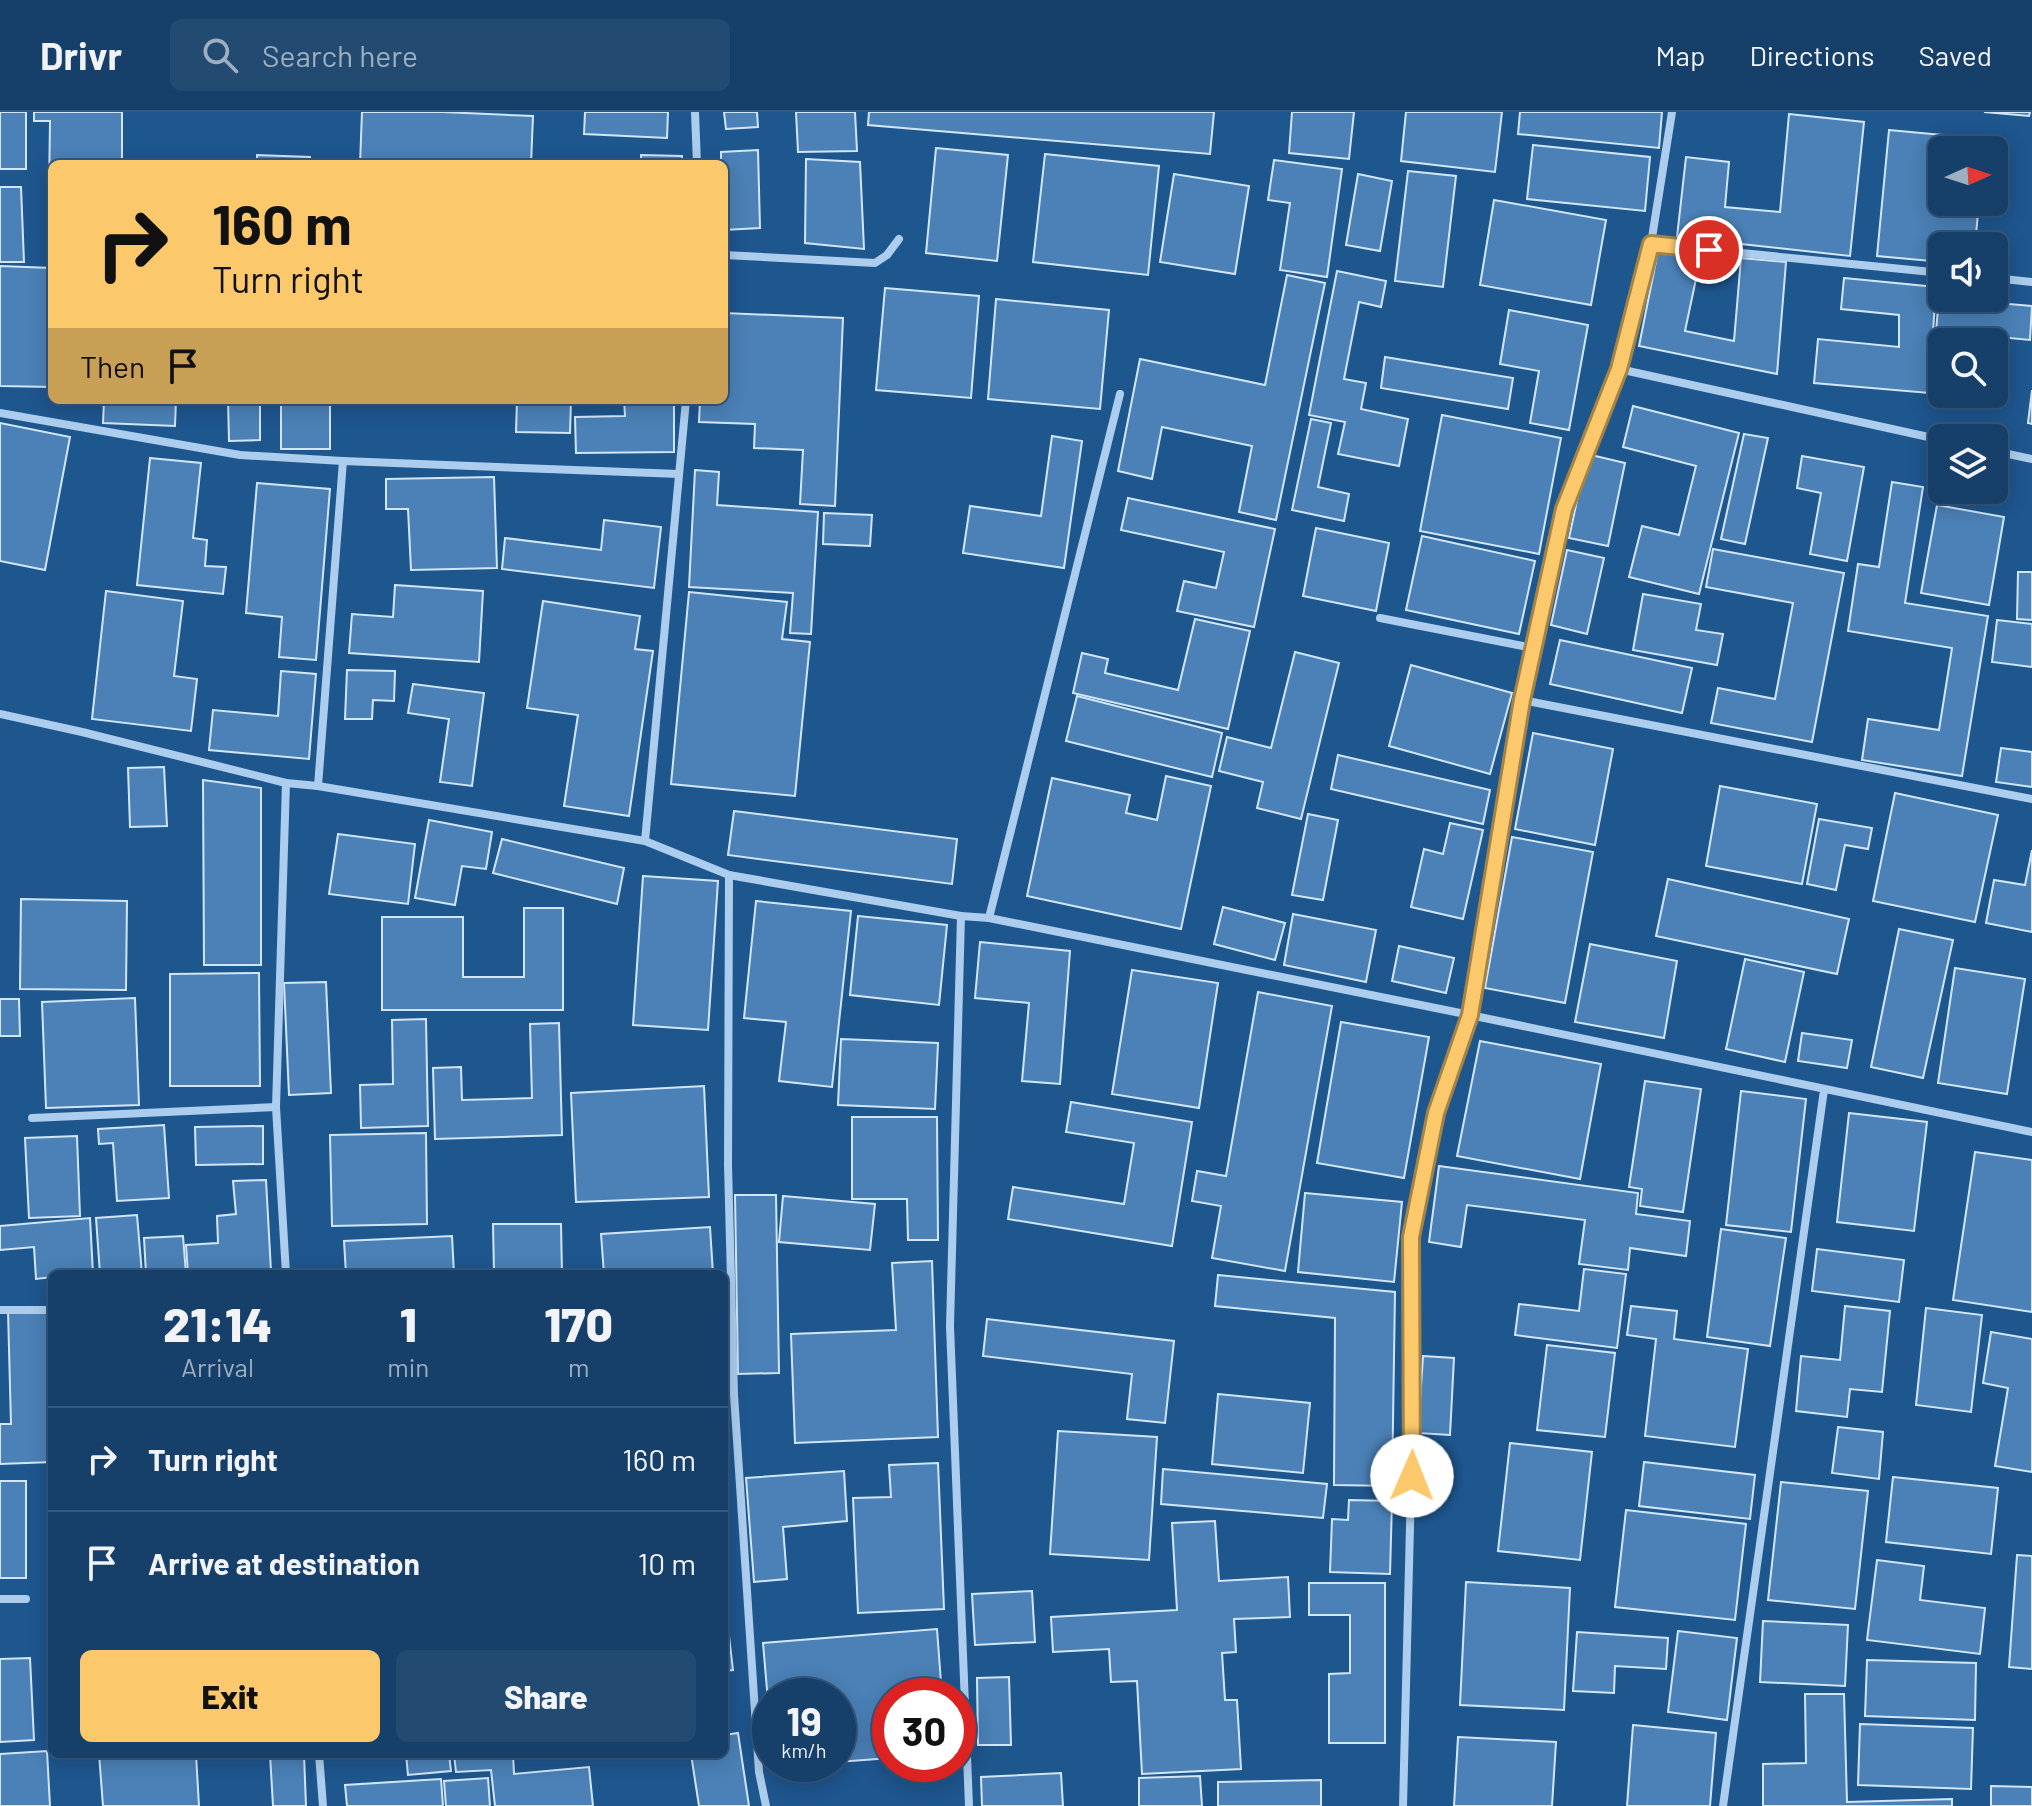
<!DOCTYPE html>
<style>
body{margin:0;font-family:Barlow,sans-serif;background:#234b72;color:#f1f3f6;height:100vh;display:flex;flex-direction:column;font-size:30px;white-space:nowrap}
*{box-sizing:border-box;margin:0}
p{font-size:26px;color:#9eafc1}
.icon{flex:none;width:44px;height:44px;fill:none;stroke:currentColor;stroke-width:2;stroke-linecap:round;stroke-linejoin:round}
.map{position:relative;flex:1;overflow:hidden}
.details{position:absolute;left:48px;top:1158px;width:680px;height:488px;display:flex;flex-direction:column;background:#16406a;border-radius:12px;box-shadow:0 4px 20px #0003,0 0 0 2px #35597e}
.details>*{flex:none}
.hud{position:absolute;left:48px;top:48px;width:680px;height:244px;border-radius:12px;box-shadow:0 4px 20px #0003,0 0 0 2px #35597e;background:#fbc96b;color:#111;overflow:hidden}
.needle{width:52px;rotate:87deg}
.fabs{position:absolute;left:1928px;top:24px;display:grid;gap:16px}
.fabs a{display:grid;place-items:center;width:80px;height:80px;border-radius:12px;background:#16406a;box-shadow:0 4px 20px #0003,0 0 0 2px #35597e;font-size:40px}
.speed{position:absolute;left:752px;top:1566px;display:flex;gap:16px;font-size:40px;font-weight:700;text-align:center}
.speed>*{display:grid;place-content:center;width:104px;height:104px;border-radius:50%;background:#16406a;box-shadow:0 4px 20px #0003,0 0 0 2px #35597e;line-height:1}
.speed small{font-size:20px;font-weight:400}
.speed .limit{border:12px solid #d22;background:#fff;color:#111}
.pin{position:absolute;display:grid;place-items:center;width:68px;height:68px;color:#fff;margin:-34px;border:4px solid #fff;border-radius:50%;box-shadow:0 2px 8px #0007}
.me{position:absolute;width:88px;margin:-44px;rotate:1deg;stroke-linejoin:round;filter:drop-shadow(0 0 6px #0008)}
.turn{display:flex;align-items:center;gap:28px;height:168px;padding:0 32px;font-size:36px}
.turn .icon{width:104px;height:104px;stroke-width:2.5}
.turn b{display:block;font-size:56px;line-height:68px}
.then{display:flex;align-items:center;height:76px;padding:0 32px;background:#0003;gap:16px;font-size:30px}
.eta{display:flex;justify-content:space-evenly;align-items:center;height:136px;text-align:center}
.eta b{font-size:48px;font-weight:800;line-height:56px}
.button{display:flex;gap:16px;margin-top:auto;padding:16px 32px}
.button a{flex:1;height:92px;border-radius:12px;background:#fbc96b;color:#111;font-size:32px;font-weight:800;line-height:92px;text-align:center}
.button a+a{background:#234b72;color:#f1f3f6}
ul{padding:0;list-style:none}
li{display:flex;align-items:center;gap:24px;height:104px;padding:0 32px;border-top:2px solid #35597e}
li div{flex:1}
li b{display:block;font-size:30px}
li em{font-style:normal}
header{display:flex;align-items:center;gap:48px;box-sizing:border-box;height:112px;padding:0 40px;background:#16406a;border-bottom:2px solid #35597e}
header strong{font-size:38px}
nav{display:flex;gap:44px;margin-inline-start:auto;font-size:28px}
.search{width:560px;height:72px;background:#234b72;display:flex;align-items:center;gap:20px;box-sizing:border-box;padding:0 28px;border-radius:12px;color:#9eafc1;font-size:30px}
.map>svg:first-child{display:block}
.building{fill:#4b81b7;stroke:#d2e6f9;stroke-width:2}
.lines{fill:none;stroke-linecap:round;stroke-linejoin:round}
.street{stroke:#accded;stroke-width:8}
.route-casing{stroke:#a38346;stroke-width:20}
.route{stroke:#fbc96b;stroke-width:14}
</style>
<header>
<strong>Drivr</strong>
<div class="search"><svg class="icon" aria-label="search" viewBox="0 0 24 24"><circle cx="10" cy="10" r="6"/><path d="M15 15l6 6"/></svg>Search here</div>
<nav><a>Map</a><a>Directions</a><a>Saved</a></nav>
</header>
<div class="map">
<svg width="2032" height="1694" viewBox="0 0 2032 1694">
<rect width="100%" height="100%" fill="#1e568e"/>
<g class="building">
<rect x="0" y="0" width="26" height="57"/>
<path d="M34 0H122V52H52V146H48L50 9H34Z"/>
<path d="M362 0H443L533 4 531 52H257V43L310 45V50L360 52Z"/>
<path d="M585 0H668L667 26 584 22Z"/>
<path d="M724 0H757L758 15 726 17Z"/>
<path d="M796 0H855L857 39 798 40Z"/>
<path d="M869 0H1214L1210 42 868 13Z"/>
<path d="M1292 0H1354L1349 47 1289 41Z"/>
<path d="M1406 0H1502L1495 60 1401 49Z"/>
<path d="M1520 0H1662L1659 36 1518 22Z"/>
<path d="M1984 0H2030L2029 4Z"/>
<path d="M1789 2 1864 10 1850 144 1677 125 1686 45 1729 50 1725 95 1780 100Z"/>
<path d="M1889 18 1985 27 1984 38H1942V90H1979L1975 134H1942V150L1877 144Z"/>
<path d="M1533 33 1650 45 1645 99 1527 87Z"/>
<path d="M936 36 1008 43 997 149 926 141Z"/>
<path d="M758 38 760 116 724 118V52H721V40Z"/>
<path d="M1045 42 1159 54 1148 163 1033 150Z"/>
<path d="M641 43 682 44V52H641Z"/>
<path d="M806 47 860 50 864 137 805 131Z"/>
<path d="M1274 48 1342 57 1327 165 1280 158 1290 91 1268 88Z"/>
<path d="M1408 59 1456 64 1443 175 1395 169Z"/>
<path d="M1174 62 1249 74 1235 162 1160 150Z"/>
<path d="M1358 62 1392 69 1380 139 1346 133Z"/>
<path d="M0 75H21L24 150H0Z"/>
<path d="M1494 88 1606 108 1591 193 1480 173Z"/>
<path d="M1658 139 1700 148 1685 219 1734 229 1741 146 1786 150 1777 262 1639 234Z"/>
<path d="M0 154 52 156V275L0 274Z"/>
<path d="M1337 159 1386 169 1381 195 1359 190 1344 267 1366 271 1361 297 1408 307 1399 354 1338 342 1345 310 1309 303Z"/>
<path d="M1287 163 1325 171 1276 408 1239 400 1252 334 1162 315 1152 367 1118 359 1140 247 1265 273Z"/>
<path d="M1844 166 1936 175 1929 281 1814 271 1818 227 1899 235V203L1841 197Z"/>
<path d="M885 176 979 184 971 286 876 278Z"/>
<path d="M1939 186 2032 194 2030 228 1936 219Z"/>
<path d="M996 187 1109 198 1100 297 988 287Z"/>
<path d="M1509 198 1588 213 1569 318 1530 311 1539 259 1500 252Z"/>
<path d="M724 201 843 206 835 394 800 392 803 338 754 336 755 312 699 310 700 288H724Z"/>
<path d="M1385 245 1513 266 1508 297 1381 276Z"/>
<path d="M2032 278V312L2028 311Z"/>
<path d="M104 288H176L175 314 103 311Z"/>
<path d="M228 288H260V328L229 329Z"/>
<rect x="281" y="288" width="49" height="49"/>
<path d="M517 288H571L570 321 516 320Z"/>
<path d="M624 288H674V340L576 341 575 305 625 304Z"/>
<path d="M1633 294 1739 321 1699 482 1629 465 1642 414 1679 423 1696 354 1623 335Z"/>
<path d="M1442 303 1561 326 1539 442 1420 419Z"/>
<path d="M1311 307 1331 311 1318 375 1349 382 1344 409 1292 398Z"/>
<path d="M0 311 70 325 45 458 0 449Z"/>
<path d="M1744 322 1768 326 1745 432 1721 427Z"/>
<path d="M1052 324 1082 329 1064 456 963 441 970 394 1041 404Z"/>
<path d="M1587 342 1625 351 1608 434 1569 426Z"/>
<path d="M1802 344 1864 355 1847 449 1810 442 1821 381 1797 376Z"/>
<path d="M150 346 201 351 193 426 207 428 205 454 226 455 223 482 137 473Z"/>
<path d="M695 358 719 360 717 393 818 400 811 522 790 521 793 481 689 475Z"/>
<path d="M494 365 497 456 411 458 408 397H386V367Z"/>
<path d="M1892 370 1923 375 1905 491 1988 504 1962 664 1862 648 1868 607 1939 618 1952 536 1848 519 1858 452 1879 455Z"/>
<path d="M257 371 330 377 316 548 279 545 282 505 246 501Z"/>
<path d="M1128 386 1275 417 1254 515 1177 499 1184 469 1216 476 1224 440 1121 418Z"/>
<path d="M1937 393 2004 405 1989 493 1921 481Z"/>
<path d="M824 401 872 403 870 434 823 432Z"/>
<path d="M604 408 661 415 654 476 502 457 505 426 601 438Z"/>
<path d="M1316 416 1389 431 1376 499 1303 484Z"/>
<path d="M1422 424 1535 449 1519 522 1406 498Z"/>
<path d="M1713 437 1844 461 1812 630 1711 611 1718 576 1775 587 1793 491 1706 475Z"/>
<path d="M1567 438 1604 446 1587 522 1551 513Z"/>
<path d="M2018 460H2032V508L2017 507Z"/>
<path d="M395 473 483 479 479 550 349 541 352 502 393 505Z"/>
<path d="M106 479 183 489 174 564 197 567 191 619 92 607Z"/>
<path d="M689 480 787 490 782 527 810 530 795 684 671 672Z"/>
<path d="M1643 482 1701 492 1696 518 1723 522 1717 553 1633 538Z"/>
<path d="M543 489 640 504 635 537 653 539 629 704 564 694 578 603 527 596Z"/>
<path d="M1195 507 1250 519 1228 617 1073 581 1082 541 1108 547 1105 561 1178 578Z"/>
<path d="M1997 508 2032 512V555L1992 550Z"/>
<path d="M1560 528 1692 556 1682 601 1550 572Z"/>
<path d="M1295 540 1339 551 1301 707 1257 696 1263 670 1219 659 1227 625 1271 636Z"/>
<path d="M1411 553 1512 581 1490 662 1389 634Z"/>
<path d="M347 558 395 559 394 589 373 588 372 607H345Z"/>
<path d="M281 559 316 562 309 647 209 638 213 598 278 604Z"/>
<path d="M413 572 484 581 472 674 440 670 449 607 408 601Z"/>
<path d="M1077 584 1222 621 1212 665 1066 629Z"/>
<path d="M1533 621 1613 637 1595 733 1515 717Z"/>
<path d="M2001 636 2032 640V675L1996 670Z"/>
<path d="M1338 643 1490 678 1483 712 1331 677Z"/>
<path d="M164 655 167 714 130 715 128 656Z"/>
<path d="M1166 664 1211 674 1181 817 1027 784 1052 666 1130 683 1126 701 1157 708Z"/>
<path d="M203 668 261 676V853H204Z"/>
<path d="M1720 674 1817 692 1802 772 1706 754Z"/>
<path d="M1895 681 1998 703 1975 810 1873 789Z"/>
<path d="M734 699 957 727 952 772 728 743Z"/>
<path d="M1308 702 1338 708 1323 788 1292 783Z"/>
<path d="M1819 707 1872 716 1868 737 1845 733 1836 778 1807 772Z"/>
<path d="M429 708 492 720 486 757 462 754 455 793 415 786Z"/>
<path d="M1450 711 1483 718 1463 807 1411 795 1424 737 1443 742Z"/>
<path d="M338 722 415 732 408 792 329 782Z"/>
<path d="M1512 725 1593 740 1565 891 1485 876Z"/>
<path d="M502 727 624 756 617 792 493 761Z"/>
<path d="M2032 738V820L1986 811 1994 768 2025 773Z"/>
<path d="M643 764 718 769 708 918 633 913Z"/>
<path d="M1668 767 1849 807 1837 862 1656 824Z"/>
<path d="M21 787 127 789 126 878 20 877Z"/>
<path d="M756 789 851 799 832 975 779 969 786 910 744 906Z"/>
<path d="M1223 795 1285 811 1275 848 1214 832Z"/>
<path d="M524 796H563V898H382V805H463V865H524Z"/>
<path d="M1293 802 1376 818 1366 870 1284 853Z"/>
<path d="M858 804 947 813 939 893 850 883Z"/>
<path d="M1899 817 1953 828 1923 966 1871 955Z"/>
<path d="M980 830 1070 839 1060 972 1022 969 1029 891 975 886Z"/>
<path d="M1590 832 1677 849 1664 926 1575 910Z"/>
<path d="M1399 834 1454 846 1446 881 1392 869Z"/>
<path d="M1745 847 1804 860 1785 950 1726 937Z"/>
<path d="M1955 856 2025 867 2007 982 1938 971Z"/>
<path d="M1132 858 1218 871 1199 996 1112 982Z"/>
<path d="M259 861 260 974H170V862Z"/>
<path d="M326 870 331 981 289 983 284 871Z"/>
<path d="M1258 880 1332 894 1285 1159 1212 1146 1221 1094 1192 1089 1197 1059 1226 1064Z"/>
<path d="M135 886 139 993 46 996 42 890Z"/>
<path d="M0 887H19L20 924H0Z"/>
<path d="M426 907 428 1014 361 1016 360 973 393 972 392 908Z"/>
<path d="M1341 910 1429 925 1404 1066 1317 1051Z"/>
<path d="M559 911 562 1023 435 1027 433 956 461 955 462 988 532 986 530 912Z"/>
<path d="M1802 921 1852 928 1847 956 1798 949Z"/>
<path d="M841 927 938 931 935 997 838 993Z"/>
<path d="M1480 929 1601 952 1580 1067 1457 1044Z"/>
<path d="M1645 969 1701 977 1683 1100 1640 1094 1642 1077 1629 1075Z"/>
<path d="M704 974 709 1085 576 1090 571 981Z"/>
<path d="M1741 979 1806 987 1791 1120 1726 1113Z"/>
<path d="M1071 990 1192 1010 1172 1134 1008 1107 1013 1075 1124 1092 1134 1031 1066 1020Z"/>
<path d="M1849 1001 1927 1010 1914 1119 1837 1110Z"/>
<path d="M852 1005H937L938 1128H908L907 1087H852Z"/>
<path d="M164 1013 169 1086 117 1089 113 1031 99 1032 98 1017Z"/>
<path d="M263 1014V1052L196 1053 195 1015Z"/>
<path d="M426 1021 427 1112 332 1114 330 1023Z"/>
<path d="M77 1024 80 1104 29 1106 25 1026Z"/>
<path d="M1975 1040 2032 1048V1200L1953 1188Z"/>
<path d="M1439 1054 1638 1081 1636 1102 1690 1109 1686 1144 1630 1136 1628 1158 1579 1152 1585 1108 1467 1093 1461 1135 1429 1130Z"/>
<path d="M266 1068 271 1159 188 1162 186 1133 218 1131 217 1104 236 1102 233 1069Z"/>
<path d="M1305 1081 1402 1090 1394 1170 1298 1160Z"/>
<path d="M735 1083H776L779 1261 738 1262Z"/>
<path d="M783 1084 875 1092 870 1138 779 1130Z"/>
<path d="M137 1103 142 1162H100L96 1106Z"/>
<path d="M90 1106 93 1162H52V1165L36 1167 34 1135 0 1138V1114Z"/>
<path d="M493 1112H561L562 1162H494Z"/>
<path d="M710 1115 713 1162H604L601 1122Z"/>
<path d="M1721 1117 1786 1126 1770 1234 1707 1225Z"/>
<path d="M183 1124 186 1162H146L144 1126Z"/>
<path d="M452 1124 454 1162H346L344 1129Z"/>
<path d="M1817 1137 1904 1148 1899 1190 1812 1179Z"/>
<path d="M932 1149 938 1325 795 1331 791 1222 896 1218 892 1151Z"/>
<path d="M1584 1157 1626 1162 1617 1236 1515 1223 1519 1192 1579 1199Z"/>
<path d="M1218 1163 1395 1180 1392 1374 1334 1373 1335 1206 1215 1194Z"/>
<path d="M1631 1194 1677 1199 1674 1227 1748 1237 1735 1335 1645 1324 1656 1227 1627 1223Z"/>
<path d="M1845 1194 1890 1199 1882 1280 1850 1277 1847 1305 1796 1299 1801 1244 1840 1248Z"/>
<path d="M1926 1196 1982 1203 1971 1300 1916 1293Z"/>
<path d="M52 1197V1350L0 1352V1312H11L8 1199Z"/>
<path d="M987 1207 1174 1229 1165 1311 1127 1307 1132 1262 983 1244Z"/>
<path d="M1991 1220 2032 1227V1360L1995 1354 2008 1276 1983 1271Z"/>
<path d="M1547 1233 1615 1241 1605 1325 1537 1318Z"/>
<path d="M1423 1244 1454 1246 1450 1323 1418 1321Z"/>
<path d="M1218 1282 1310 1291 1303 1361 1212 1352Z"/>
<path d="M1838 1315 1883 1320 1879 1367 1832 1361Z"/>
<path d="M1058 1319 1157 1325 1149 1448 1050 1442Z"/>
<path d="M1510 1331 1592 1340 1580 1448 1498 1439Z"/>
<path d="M1644 1350 1755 1363 1750 1407 1639 1394Z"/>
<path d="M938 1351 944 1497 858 1501 853 1386 891 1385 889 1353Z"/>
<path d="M1163 1357 1327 1372 1323 1406 1161 1392Z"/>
<path d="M844 1359 847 1409 783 1415 787 1467 754 1470 746 1366Z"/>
<path d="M1893 1365 1998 1376 1991 1442 1886 1430Z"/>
<rect x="0" y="1369" width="26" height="97"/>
<path d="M1781 1370 1868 1379 1855 1497 1768 1488Z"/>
<path d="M1349 1388 1392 1389 1390 1462 1330 1460 1332 1407 1348 1408Z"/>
<path d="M1626 1398 1746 1412 1735 1508 1615 1495Z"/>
<path d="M1215 1409 1219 1469 1288 1465 1290 1505 1234 1507 1236 1540 1222 1541 1225 1588H1237L1241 1657 1142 1662 1137 1569 1111 1570 1109 1537 1053 1540 1051 1505 1177 1498 1172 1411Z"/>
<path d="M2017 1443 2032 1444V1557L2009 1555Z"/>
<path d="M1877 1448 1924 1454 1920 1488 1985 1496 1980 1542 1867 1528Z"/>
<path d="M1466 1470 1570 1476 1564 1598 1460 1593Z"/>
<path d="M1309 1471H1385V1631H1329V1562L1350 1561V1503H1309Z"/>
<path d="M1032 1479 1035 1530 975 1533 972 1482Z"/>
<path d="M724 1481 733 1558 724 1559Z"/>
<path d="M1763 1509 1848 1513 1845 1574 1760 1570Z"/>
<path d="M937 1517 942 1584H890V1646L838 1650V1584H770V1613L763 1531Z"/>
<path d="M1678 1519 1737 1526 1727 1608 1668 1600Z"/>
<path d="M1577 1520 1668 1526 1666 1557 1615 1554 1614 1581 1573 1579Z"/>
<path d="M30 1546 34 1628 0 1630V1547Z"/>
<path d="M1867 1548 1976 1551 1975 1608 1865 1604Z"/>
<path d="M1009 1565 1011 1633H978L977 1566Z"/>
<path d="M1805 1582H1844L1847 1690 1952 1687V1694H1763V1652L1806 1651Z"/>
<path d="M1860 1612 1973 1616 1971 1677 1858 1673Z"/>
<path d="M1633 1613 1716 1621 1710 1694H1627Z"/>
<path d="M738 1621 749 1694H699L691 1642H724V1623Z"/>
<path d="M1458 1625 1556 1630 1552 1694H1454Z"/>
<path d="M47 1639 50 1694H0V1642Z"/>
<path d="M99 1642H196L199 1694H103Z"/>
<path d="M270 1642H304L306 1694H273Z"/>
<path d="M406 1642H449L451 1659 408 1663Z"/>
<path d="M454 1642H513L514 1662 589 1655 593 1694H495L491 1658 456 1660Z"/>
<path d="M1061 1661 1063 1694H982L981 1665Z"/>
<path d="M1200 1664 1202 1694H1139V1666Z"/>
<path d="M488 1666 490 1694H446L444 1669Z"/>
<path d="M441 1667 443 1694H347L345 1673Z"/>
<path d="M1321 1668V1694H1218V1670Z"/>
<path d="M1991 1674 2032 1675V1694H1991Z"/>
</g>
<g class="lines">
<g class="street">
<path d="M695 0 697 52"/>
<path d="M1651 132 1942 161"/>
<path d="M724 143 875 151 887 143 899 127"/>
<path d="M1994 166 2032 170"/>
<path d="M1619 257 1942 328"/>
<path d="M0 301 240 343 343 349 679 362"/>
<path d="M1994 339 2032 347"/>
<path d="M1380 506 1533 536"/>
<path d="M1522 588 2032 687"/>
<path d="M0 602 82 620 286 671 318 674 645 729 729 763 961 804 989 806 1470 903 2032 1020"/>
<path d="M286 671 276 995 286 1162"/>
<path d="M318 674 343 349"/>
<path d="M645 729 686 288"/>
<path d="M729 763 728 1053 734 1283 759 1660 766 1694"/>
<path d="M961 804 950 1214 969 1694"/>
<path d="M989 806 1120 282"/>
<path d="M32 1006 276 995"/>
<path d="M0 1198H52"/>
<path d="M0 1487H26"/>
<path d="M319 1642 323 1694"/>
<path d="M1403 1694 1412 1334 1411 1125 1436 1001 1470 903 1522 588 1564 397 1619 257 1651 132 1672 0"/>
<path d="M1723 1694 1824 978"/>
</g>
</g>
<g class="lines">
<g class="route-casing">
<path id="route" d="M1412 1364 1411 1125 1436 1001 1470 903 1522 588 1564 397 1619 257 1651 132 1709 138"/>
</g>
<use href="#route" class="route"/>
</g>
</svg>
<div class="fabs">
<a><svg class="needle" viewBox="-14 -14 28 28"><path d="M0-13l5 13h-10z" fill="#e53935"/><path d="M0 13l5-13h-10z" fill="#9eafc1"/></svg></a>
<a><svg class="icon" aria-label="sound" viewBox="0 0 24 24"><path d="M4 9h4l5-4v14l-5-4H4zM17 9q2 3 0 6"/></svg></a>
<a><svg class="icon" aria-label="search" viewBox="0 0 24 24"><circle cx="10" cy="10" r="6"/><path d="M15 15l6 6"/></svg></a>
<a><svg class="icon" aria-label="layers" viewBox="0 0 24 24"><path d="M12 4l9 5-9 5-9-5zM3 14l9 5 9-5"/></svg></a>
</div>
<div class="speed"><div>19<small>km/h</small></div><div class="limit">30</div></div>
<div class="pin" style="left:1709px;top:138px;background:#d93025"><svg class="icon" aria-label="arrive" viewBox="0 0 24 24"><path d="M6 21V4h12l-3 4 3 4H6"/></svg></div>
<svg class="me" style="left:1412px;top:1364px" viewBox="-20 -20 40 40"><circle r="19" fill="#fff"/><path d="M0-13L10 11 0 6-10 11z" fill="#fbc96b"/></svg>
<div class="hud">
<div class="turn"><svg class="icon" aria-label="right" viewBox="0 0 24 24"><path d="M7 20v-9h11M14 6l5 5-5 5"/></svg><div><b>160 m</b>Turn right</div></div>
<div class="then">Then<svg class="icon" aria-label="arrive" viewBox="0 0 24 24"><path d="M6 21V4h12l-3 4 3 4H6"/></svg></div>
</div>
<section class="details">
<div class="eta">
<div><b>21:14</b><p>Arrival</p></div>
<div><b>1</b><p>min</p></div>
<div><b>170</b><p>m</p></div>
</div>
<ul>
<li><svg class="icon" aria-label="right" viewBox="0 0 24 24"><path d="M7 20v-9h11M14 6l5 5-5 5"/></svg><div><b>Turn right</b></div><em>160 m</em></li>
<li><svg class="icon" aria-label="arrive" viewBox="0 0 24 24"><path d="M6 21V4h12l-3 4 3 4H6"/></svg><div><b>Arrive at destination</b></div><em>10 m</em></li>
</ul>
<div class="button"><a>Exit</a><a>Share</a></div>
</section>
</div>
